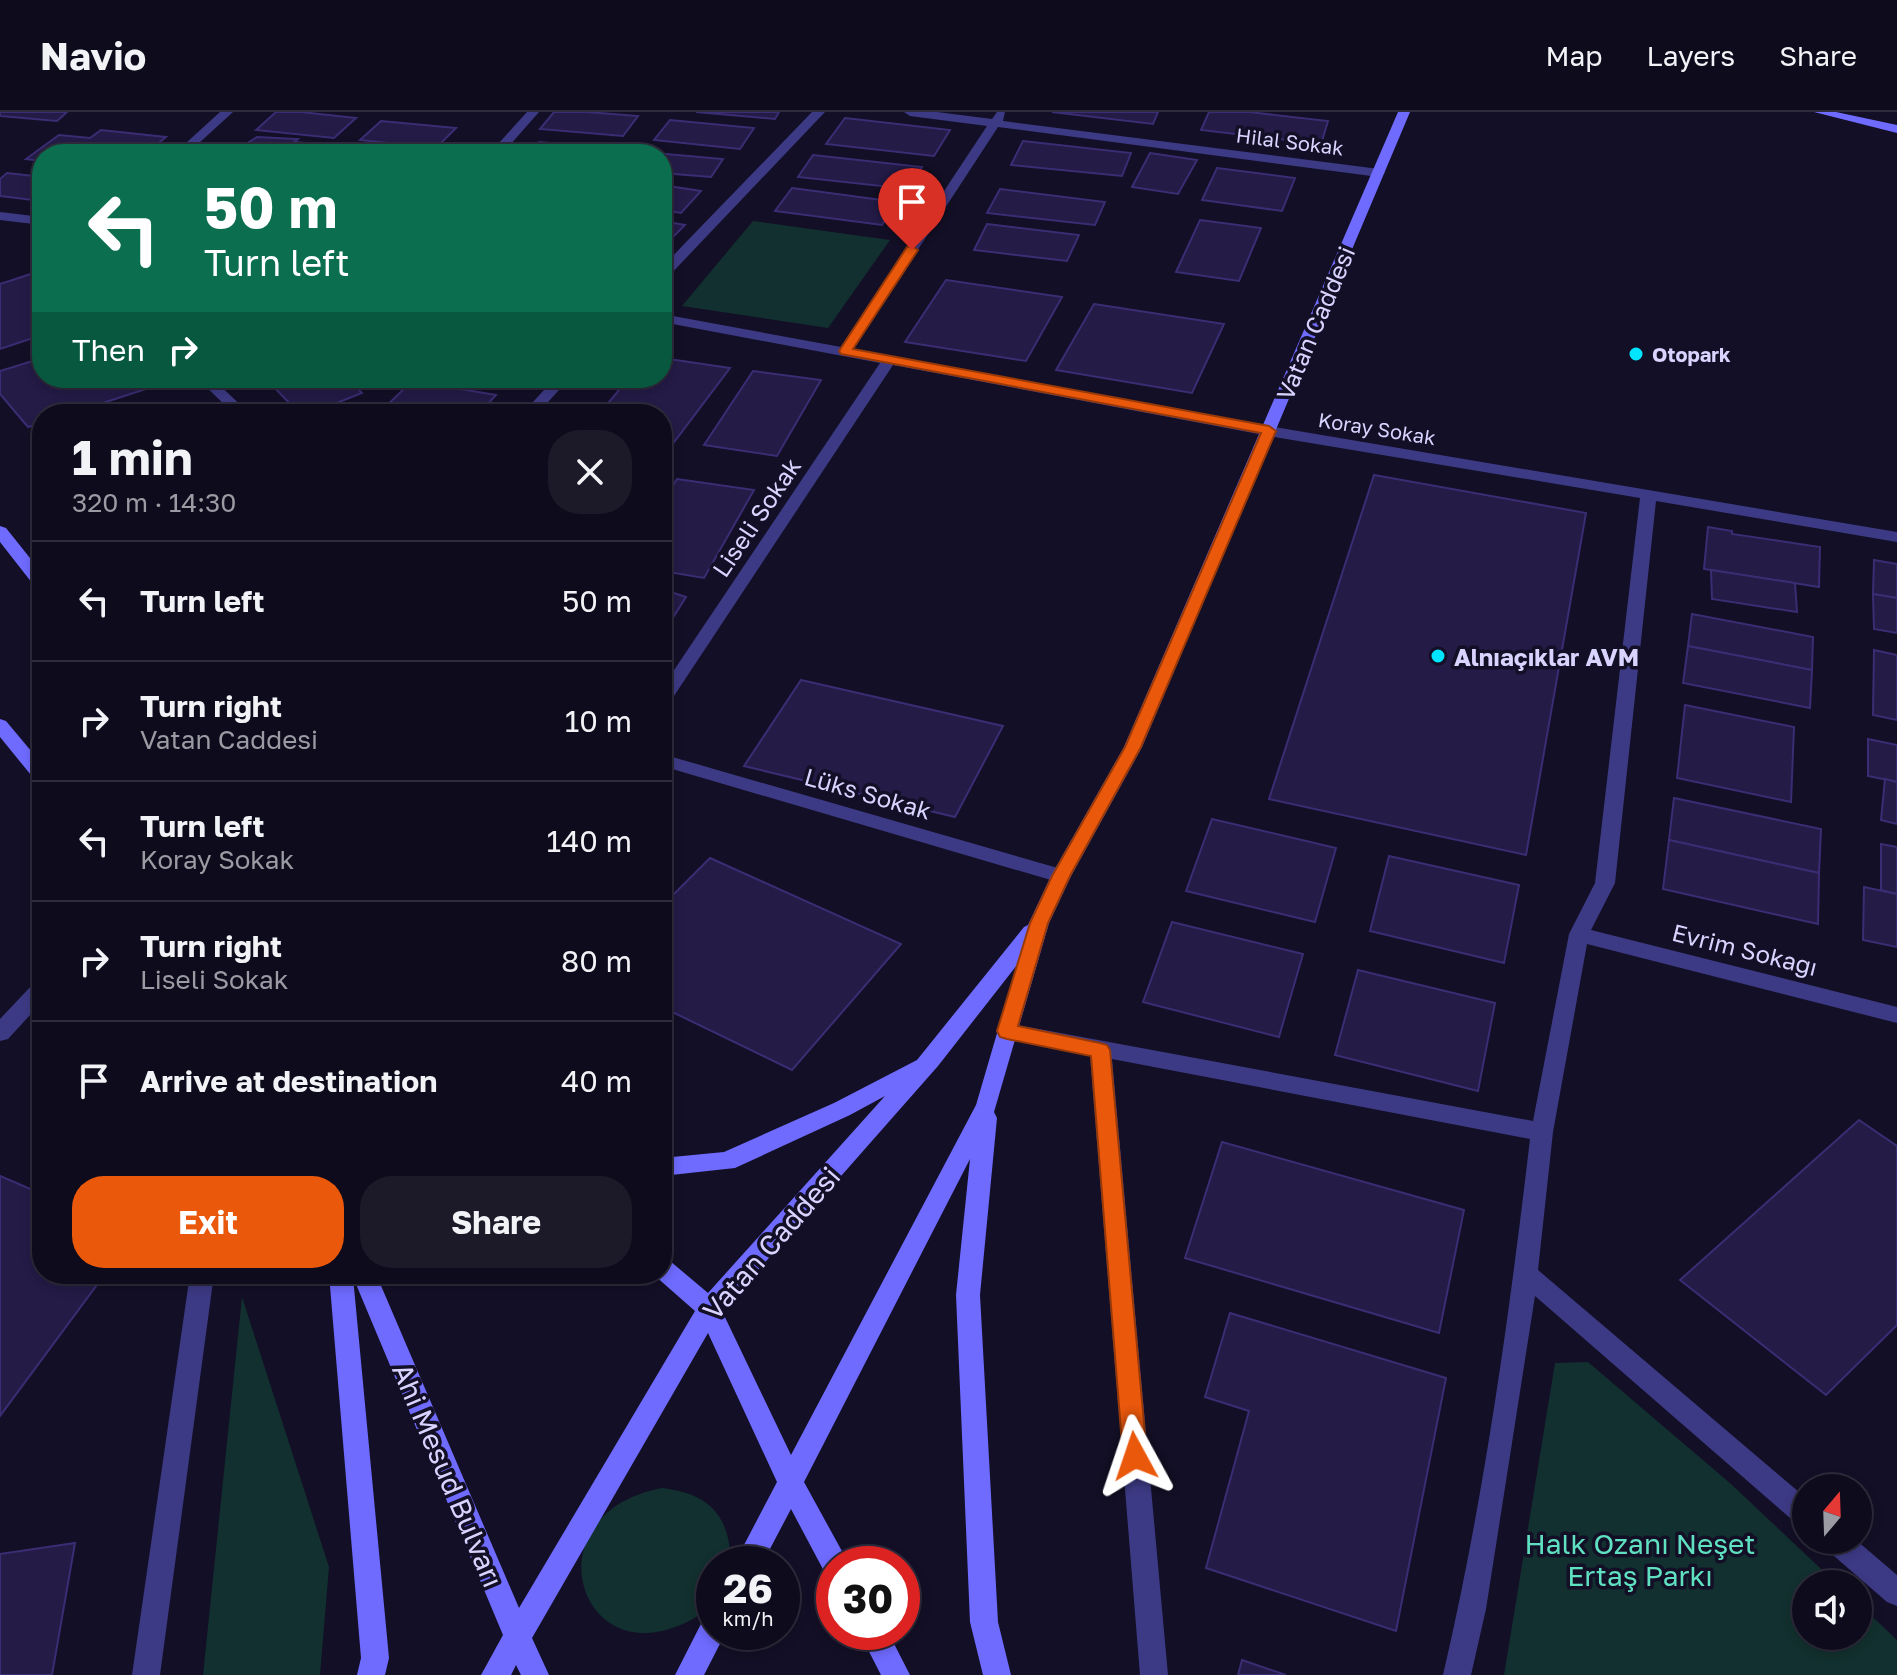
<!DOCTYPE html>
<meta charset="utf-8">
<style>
body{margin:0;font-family:"Golos Text",sans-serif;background:#1c1929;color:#f1f3f6;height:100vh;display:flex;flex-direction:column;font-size:30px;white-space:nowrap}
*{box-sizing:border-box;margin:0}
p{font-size:26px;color:#9b9ba3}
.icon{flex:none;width:44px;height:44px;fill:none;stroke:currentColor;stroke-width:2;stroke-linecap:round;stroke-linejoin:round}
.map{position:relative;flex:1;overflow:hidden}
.sheet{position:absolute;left:32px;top:292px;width:640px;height:880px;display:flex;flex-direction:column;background:#0e0b1c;border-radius:32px;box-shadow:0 4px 12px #0003,0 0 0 2px #2e2b3b}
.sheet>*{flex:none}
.hud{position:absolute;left:32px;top:32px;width:640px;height:244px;border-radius:32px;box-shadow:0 4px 12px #0003,0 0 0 2px #2e2b3b;background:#0b6e4f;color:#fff;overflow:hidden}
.needle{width:52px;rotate:19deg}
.fabs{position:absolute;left:1792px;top:1362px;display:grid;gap:16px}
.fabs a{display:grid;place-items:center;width:80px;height:80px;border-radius:50%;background:#0e0b1c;box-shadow:0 4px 12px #0003,0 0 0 2px #2e2b3b;font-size:40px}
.speed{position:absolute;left:696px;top:1434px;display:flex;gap:16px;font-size:40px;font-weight:700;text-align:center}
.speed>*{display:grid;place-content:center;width:104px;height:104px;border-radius:50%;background:#0e0b1c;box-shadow:0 4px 12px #0003,0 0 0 2px #2e2b3b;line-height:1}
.speed small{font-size:20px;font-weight:400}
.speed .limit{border:12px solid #d22;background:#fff;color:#111}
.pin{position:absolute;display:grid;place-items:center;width:68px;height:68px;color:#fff;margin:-82px -34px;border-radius:50% 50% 50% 0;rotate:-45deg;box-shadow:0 0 8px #0007}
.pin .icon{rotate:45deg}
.me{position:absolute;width:88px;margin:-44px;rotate:355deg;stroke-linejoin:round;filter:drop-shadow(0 0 6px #0008)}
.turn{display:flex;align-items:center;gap:28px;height:168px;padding:0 40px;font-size:36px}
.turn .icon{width:104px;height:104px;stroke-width:2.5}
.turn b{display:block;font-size:56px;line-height:68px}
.then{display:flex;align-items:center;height:76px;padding:0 40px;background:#0003;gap:16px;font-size:30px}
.round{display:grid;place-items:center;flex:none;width:84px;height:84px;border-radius:32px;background:#1c1929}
.overview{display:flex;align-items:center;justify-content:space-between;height:136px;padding:0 40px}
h1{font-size:48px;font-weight:700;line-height:60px}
.button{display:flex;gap:16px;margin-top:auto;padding:16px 40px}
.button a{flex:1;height:92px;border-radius:32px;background:#ea580c;color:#fff;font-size:32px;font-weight:700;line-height:92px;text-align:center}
.button a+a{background:#1c1929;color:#f1f3f6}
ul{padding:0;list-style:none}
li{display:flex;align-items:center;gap:24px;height:120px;padding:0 40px;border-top:2px solid #2e2b3b}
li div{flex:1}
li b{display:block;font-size:30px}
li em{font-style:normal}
header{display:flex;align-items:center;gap:48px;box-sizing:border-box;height:112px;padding:0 40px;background:#0e0b1c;border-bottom:2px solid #2e2b3b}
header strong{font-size:38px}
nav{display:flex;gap:44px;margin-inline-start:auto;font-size:28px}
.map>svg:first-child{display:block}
.green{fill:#12302f}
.building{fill:#241b47;stroke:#3b2d73;stroke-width:2}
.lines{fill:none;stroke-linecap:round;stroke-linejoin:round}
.street{fill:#3d3a85;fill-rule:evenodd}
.secondary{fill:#6f6bff;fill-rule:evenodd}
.route{fill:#ea580c;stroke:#983908;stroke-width:2}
.poi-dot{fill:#00e5ff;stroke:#130f26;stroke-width:3}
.labels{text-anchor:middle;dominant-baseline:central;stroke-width:7;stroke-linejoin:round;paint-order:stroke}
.far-street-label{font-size:20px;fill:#d9d4ff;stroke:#130f26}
.far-poi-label{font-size:20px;font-weight:bold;fill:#d9d4ff;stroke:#130f26;text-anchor:start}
.street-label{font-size:24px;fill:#d9d4ff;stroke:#130f26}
.poi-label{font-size:24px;font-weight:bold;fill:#d9d4ff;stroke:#130f26;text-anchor:start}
.near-street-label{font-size:28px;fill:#d9d4ff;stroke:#130f26}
.near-park-label{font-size:28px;fill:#5fe0c0;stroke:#130f26}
</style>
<header>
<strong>Navio</strong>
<nav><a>Map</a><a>Layers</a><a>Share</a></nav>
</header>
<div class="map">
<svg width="1897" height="1563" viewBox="0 0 1897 1563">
<rect width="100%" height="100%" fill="#130f26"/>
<g class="green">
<path d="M753 109 890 128 828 216 682 194Z"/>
<path d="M242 1185 329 1455 320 1563H203Z"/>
<path d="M1588 1250 1731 1372 1837 1472H1806V1524H1858V1491L1897 1528V1563H1504L1555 1251Z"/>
<path d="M662 1376C709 1382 729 1402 731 1450L714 1452V1487C705 1501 690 1510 675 1515 576 1553 532 1401 662 1376Z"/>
</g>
<g class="building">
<path d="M0 0H67L57 9 0 4Z"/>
<path d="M276 0H301L356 6 334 26 256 18Z"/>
<path d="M554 0H587L638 4 623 24 540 17Z"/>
<path d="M696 0H779L775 7Z"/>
<path d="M1052 0H1158L1153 12Z"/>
<path d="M1209 0H1249L1328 9 1321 32 1201 18Z"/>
<path d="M845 6 950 18 934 44 826 32Z"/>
<path d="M670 8 754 16 740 37 654 28Z"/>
<path d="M381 9 456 16 436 36 360 28Z"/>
<path d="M101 18 166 25 145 42H42V49L26 47 59 23 90 26Z"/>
<path d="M257 25 298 27 294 30 307 31 295 42H230Z"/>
<path d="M1023 29 1131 41 1122 64 1011 53Z"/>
<path d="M539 30 618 37 614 42H529Z"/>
<path d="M643 40 723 47 711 65 662 61V42Z"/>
<path d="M1150 41 1197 48 1178 82 1132 75Z"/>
<path d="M813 43 922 55 909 77 798 65Z"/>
<path d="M1217 56 1295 66 1282 99 1202 88Z"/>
<path d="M7 61 42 65V89L0 84V67Z"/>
<path d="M662 73 701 79 681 101 662 98Z"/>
<path d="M792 76 897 90 882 113 775 99Z"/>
<path d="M1000 77 1105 90 1095 113 987 101Z"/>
<path d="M1200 108 1261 116 1239 169 1176 160Z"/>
<path d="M662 109 685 113 663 135H662Z"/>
<path d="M987 112 1079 123 1067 149 974 138Z"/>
<path d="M34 161 42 168V223L0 237V172Z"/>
<path d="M946 168 1062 185 1026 249 905 230Z"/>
<path d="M1094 192 1224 212 1192 281 1056 258Z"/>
<path d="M42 246V266H144L152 275 69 302H42V311L28 315 0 282V259Z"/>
<path d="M662 246 730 256 672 333 662 331V302H599L629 266H662Z"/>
<path d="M753 259 821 268 777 344 704 333Z"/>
<path d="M265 266H370L374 270 358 277 362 281 339 290 343 293 325 302H300Z"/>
<path d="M412 269 496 283 479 302H378Z"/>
<path d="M183 293 188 302H148Z"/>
<path d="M1374 363 1586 401 1526 743 1269 687Z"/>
<path d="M677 367 754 378 704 466 662 459V391Z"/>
<path d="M1708 415 1732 419V422L1820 435 1819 475 1704 457Z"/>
<path d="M1874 448 1897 452V486L1873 482Z"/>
<path d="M1711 458 1795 471 1797 500 1712 487Z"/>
<path d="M662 477 686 485 662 523Z"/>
<path d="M1873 482 1897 486V521L1874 517Z"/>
<path d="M1692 502 1813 525 1812 558 1688 534Z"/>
<path d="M1688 534 1812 558 1810 596 1683 571Z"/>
<path d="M1874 538 1897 543V608L1873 603Z"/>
<path d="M801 568 1003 614 955 705 744 654Z"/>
<path d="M1685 593 1794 615 1791 690 1677 666Z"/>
<path d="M1868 627 1897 633V670L1868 664Z"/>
<path d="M1885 667 1897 670V712L1881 708Z"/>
<path d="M1674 686 1821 717 1819 761 1669 728Z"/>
<path d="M1212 707 1336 736 1315 810 1186 779Z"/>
<path d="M1669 728 1819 761 1818 812 1663 777Z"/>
<path d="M1881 732 1897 735V782L1881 778Z"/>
<path d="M1389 744 1519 773 1504 851 1370 819Z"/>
<path d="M710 746 901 832 792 958 662 895V794Z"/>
<path d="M1864 775 1897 782V835L1863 828Z"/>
<path d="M1172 810 1303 842 1279 925 1143 890Z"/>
<path d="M1358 858 1495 891 1478 979 1335 943Z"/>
<path d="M1859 1008 1897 1034V1213L1826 1283 1680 1168Z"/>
<path d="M1222 1030 1464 1098 1439 1221 1185 1146Z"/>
<path d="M0 1064 42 1082V1162H105L0 1304Z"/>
<path d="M1230 1201 1446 1266 1396 1519 1206 1456 1249 1299 1205 1285Z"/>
<path d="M75 1431 52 1563H0V1442Z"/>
<path d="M1242 1548 1286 1563H1238Z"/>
</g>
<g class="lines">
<g class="street">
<path d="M220 0H233L187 42H174Z"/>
<path d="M527 0H539L502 42H489Z"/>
<path d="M812 0H825L667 166 662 167V155Z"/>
<path d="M904 0H937L992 7 997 0H1005L1003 9 1379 57 1385 61 1379 65 998 15 853 237 1269 314 1897 420V430L1656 389 1615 771 1591 818 1897 895V911L1587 832 1553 1020 1538 1158 1806 1386V1416L1797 1412 1535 1184 1486 1497 1471 1563H1443C1484 1387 1509 1206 1530 1027L1112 947 1168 1563H1140L1090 943 1007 927 999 925 996 919 999 913 1007 911 1533 1009 1569 822 1595 771 1640 386 1269 324 893 253 668 593 662 595V576L880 251 662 210V202L841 235 987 14 910 4Z"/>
<path d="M0 100 42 105V113L0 108Z"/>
<path d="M197 266H212L250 302H234Z"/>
<path d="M555 266H570L537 302H522Z"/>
<path d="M662 642 1068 759 1071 764 1061 771 662 654Z"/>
<path d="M42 868V890L8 927 0 929V907L35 870Z"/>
<path d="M190 1162H214L160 1563H132Z"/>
<path d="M1823 1428H1856L1897 1463V1494L1887 1490 1826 1437Z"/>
</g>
<g class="secondary">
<path d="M1398 0H1410L1142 635 1071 764 1049 811 994 1000 997 1006 980 1183 998 1510 1011 1563H983L970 1510 956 1183 970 1047 804 1370 849 1452H834V1465L825 1461 791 1397 762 1452H734L777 1370 708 1221 532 1526 549 1563H521L516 1553 511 1563H481L503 1523 353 1165 389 1546 385 1563H357L361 1546 329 1162H376L519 1496 695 1199 654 1163 662 1162V1146L670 1149 708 1181 885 984 850 1003 735 1056 662 1064V1046L724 1040 834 991 917 948 1024 815 1028 813 1051 764 1124 635ZM1017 853 976 993 791 1343 722 1199 938 954Z"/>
<path d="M1814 0H1836L1897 13V21Z"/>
<path d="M0 414 6 416 42 461V477L36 476 0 430Z"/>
<path d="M0 607 6 609 42 652V670L35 668 0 625Z"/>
<path d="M714 1502V1520H726L704 1563H675L704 1506Z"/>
<path d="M859 1520H888L910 1563H881Z"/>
</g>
</g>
<path class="route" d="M912 134 918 138 853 237 1269 314 1276 319 1141 635 1070 764 1048 811 1018 914 1100 931 1107 933 1110 938 1147 1344 1143 1352 1135 1355 1127 1352 1123 1344 1091 944 1007 927 1000 925 997 919 1030 811 1052 764 1125 635 1261 321 841 242 839 239 907 135Z"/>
<g class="poi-dot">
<circle cx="1636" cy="242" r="8"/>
<circle cx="1438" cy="544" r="8"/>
</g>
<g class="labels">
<g class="far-street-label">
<text transform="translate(1290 29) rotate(7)">Hilal Sokak</text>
<text transform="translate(1377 316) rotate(9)">Koray Sokak</text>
</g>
<g class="far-poi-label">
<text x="1652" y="242">Otopark</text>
</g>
<g class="street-label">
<text transform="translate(1315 211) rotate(-67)">Vatan Caddesi</text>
<text transform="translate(756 405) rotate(-56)">Liseli Sokak</text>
<text transform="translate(868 681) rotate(16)">Lüks Sokak</text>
<text transform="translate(1745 837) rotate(14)">Evrim Sokağı</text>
</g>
<g class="poi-label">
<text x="1454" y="544">Alnıaçıklar AVM</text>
</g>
<g class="near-street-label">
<text transform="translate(771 1131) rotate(-49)">Vatan Caddesi</text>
<text transform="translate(448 1363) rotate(67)">Ahi Mesud Bulvarı</text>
</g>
<g class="near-park-label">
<text x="1640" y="1431">Halk Ozanı Neşet<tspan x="1640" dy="32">Ertaş Parkı</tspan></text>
</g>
</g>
</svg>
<div class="fabs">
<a><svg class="needle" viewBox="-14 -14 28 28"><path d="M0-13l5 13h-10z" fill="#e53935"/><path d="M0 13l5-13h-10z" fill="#9b9ba3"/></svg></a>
<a><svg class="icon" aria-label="sound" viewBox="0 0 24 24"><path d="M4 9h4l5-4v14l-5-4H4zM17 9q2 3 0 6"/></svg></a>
</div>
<div class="speed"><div>26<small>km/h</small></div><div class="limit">30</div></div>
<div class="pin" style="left:912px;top:138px;background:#d93025"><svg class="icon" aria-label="arrive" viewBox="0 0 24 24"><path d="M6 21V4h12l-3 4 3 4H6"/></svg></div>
<svg class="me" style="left:1135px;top:1344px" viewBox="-20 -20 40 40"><path d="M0-17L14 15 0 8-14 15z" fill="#ea580c" stroke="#fff" stroke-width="4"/></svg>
<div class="hud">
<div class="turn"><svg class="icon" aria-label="left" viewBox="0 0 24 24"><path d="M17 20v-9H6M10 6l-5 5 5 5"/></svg><div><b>50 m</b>Turn left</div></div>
<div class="then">Then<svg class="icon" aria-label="right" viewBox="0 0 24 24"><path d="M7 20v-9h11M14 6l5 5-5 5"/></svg></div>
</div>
<section class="sheet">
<div class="overview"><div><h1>1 min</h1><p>320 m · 14:30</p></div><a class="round"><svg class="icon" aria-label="close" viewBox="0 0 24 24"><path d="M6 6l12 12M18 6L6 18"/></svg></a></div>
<ul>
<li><svg class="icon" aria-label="left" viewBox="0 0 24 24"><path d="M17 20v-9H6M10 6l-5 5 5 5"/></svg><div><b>Turn left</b></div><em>50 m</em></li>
<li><svg class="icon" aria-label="right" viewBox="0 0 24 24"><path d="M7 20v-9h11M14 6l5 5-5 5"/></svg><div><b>Turn right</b><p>Vatan Caddesi</p></div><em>10 m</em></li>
<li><svg class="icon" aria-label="left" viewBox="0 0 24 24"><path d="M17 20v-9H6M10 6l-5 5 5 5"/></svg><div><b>Turn left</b><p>Koray Sokak</p></div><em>140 m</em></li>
<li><svg class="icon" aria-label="right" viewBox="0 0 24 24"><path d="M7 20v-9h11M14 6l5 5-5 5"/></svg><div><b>Turn right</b><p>Liseli Sokak</p></div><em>80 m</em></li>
<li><svg class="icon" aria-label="arrive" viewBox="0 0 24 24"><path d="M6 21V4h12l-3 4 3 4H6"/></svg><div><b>Arrive at destination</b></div><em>40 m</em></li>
</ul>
<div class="button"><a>Exit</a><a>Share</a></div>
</section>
</div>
